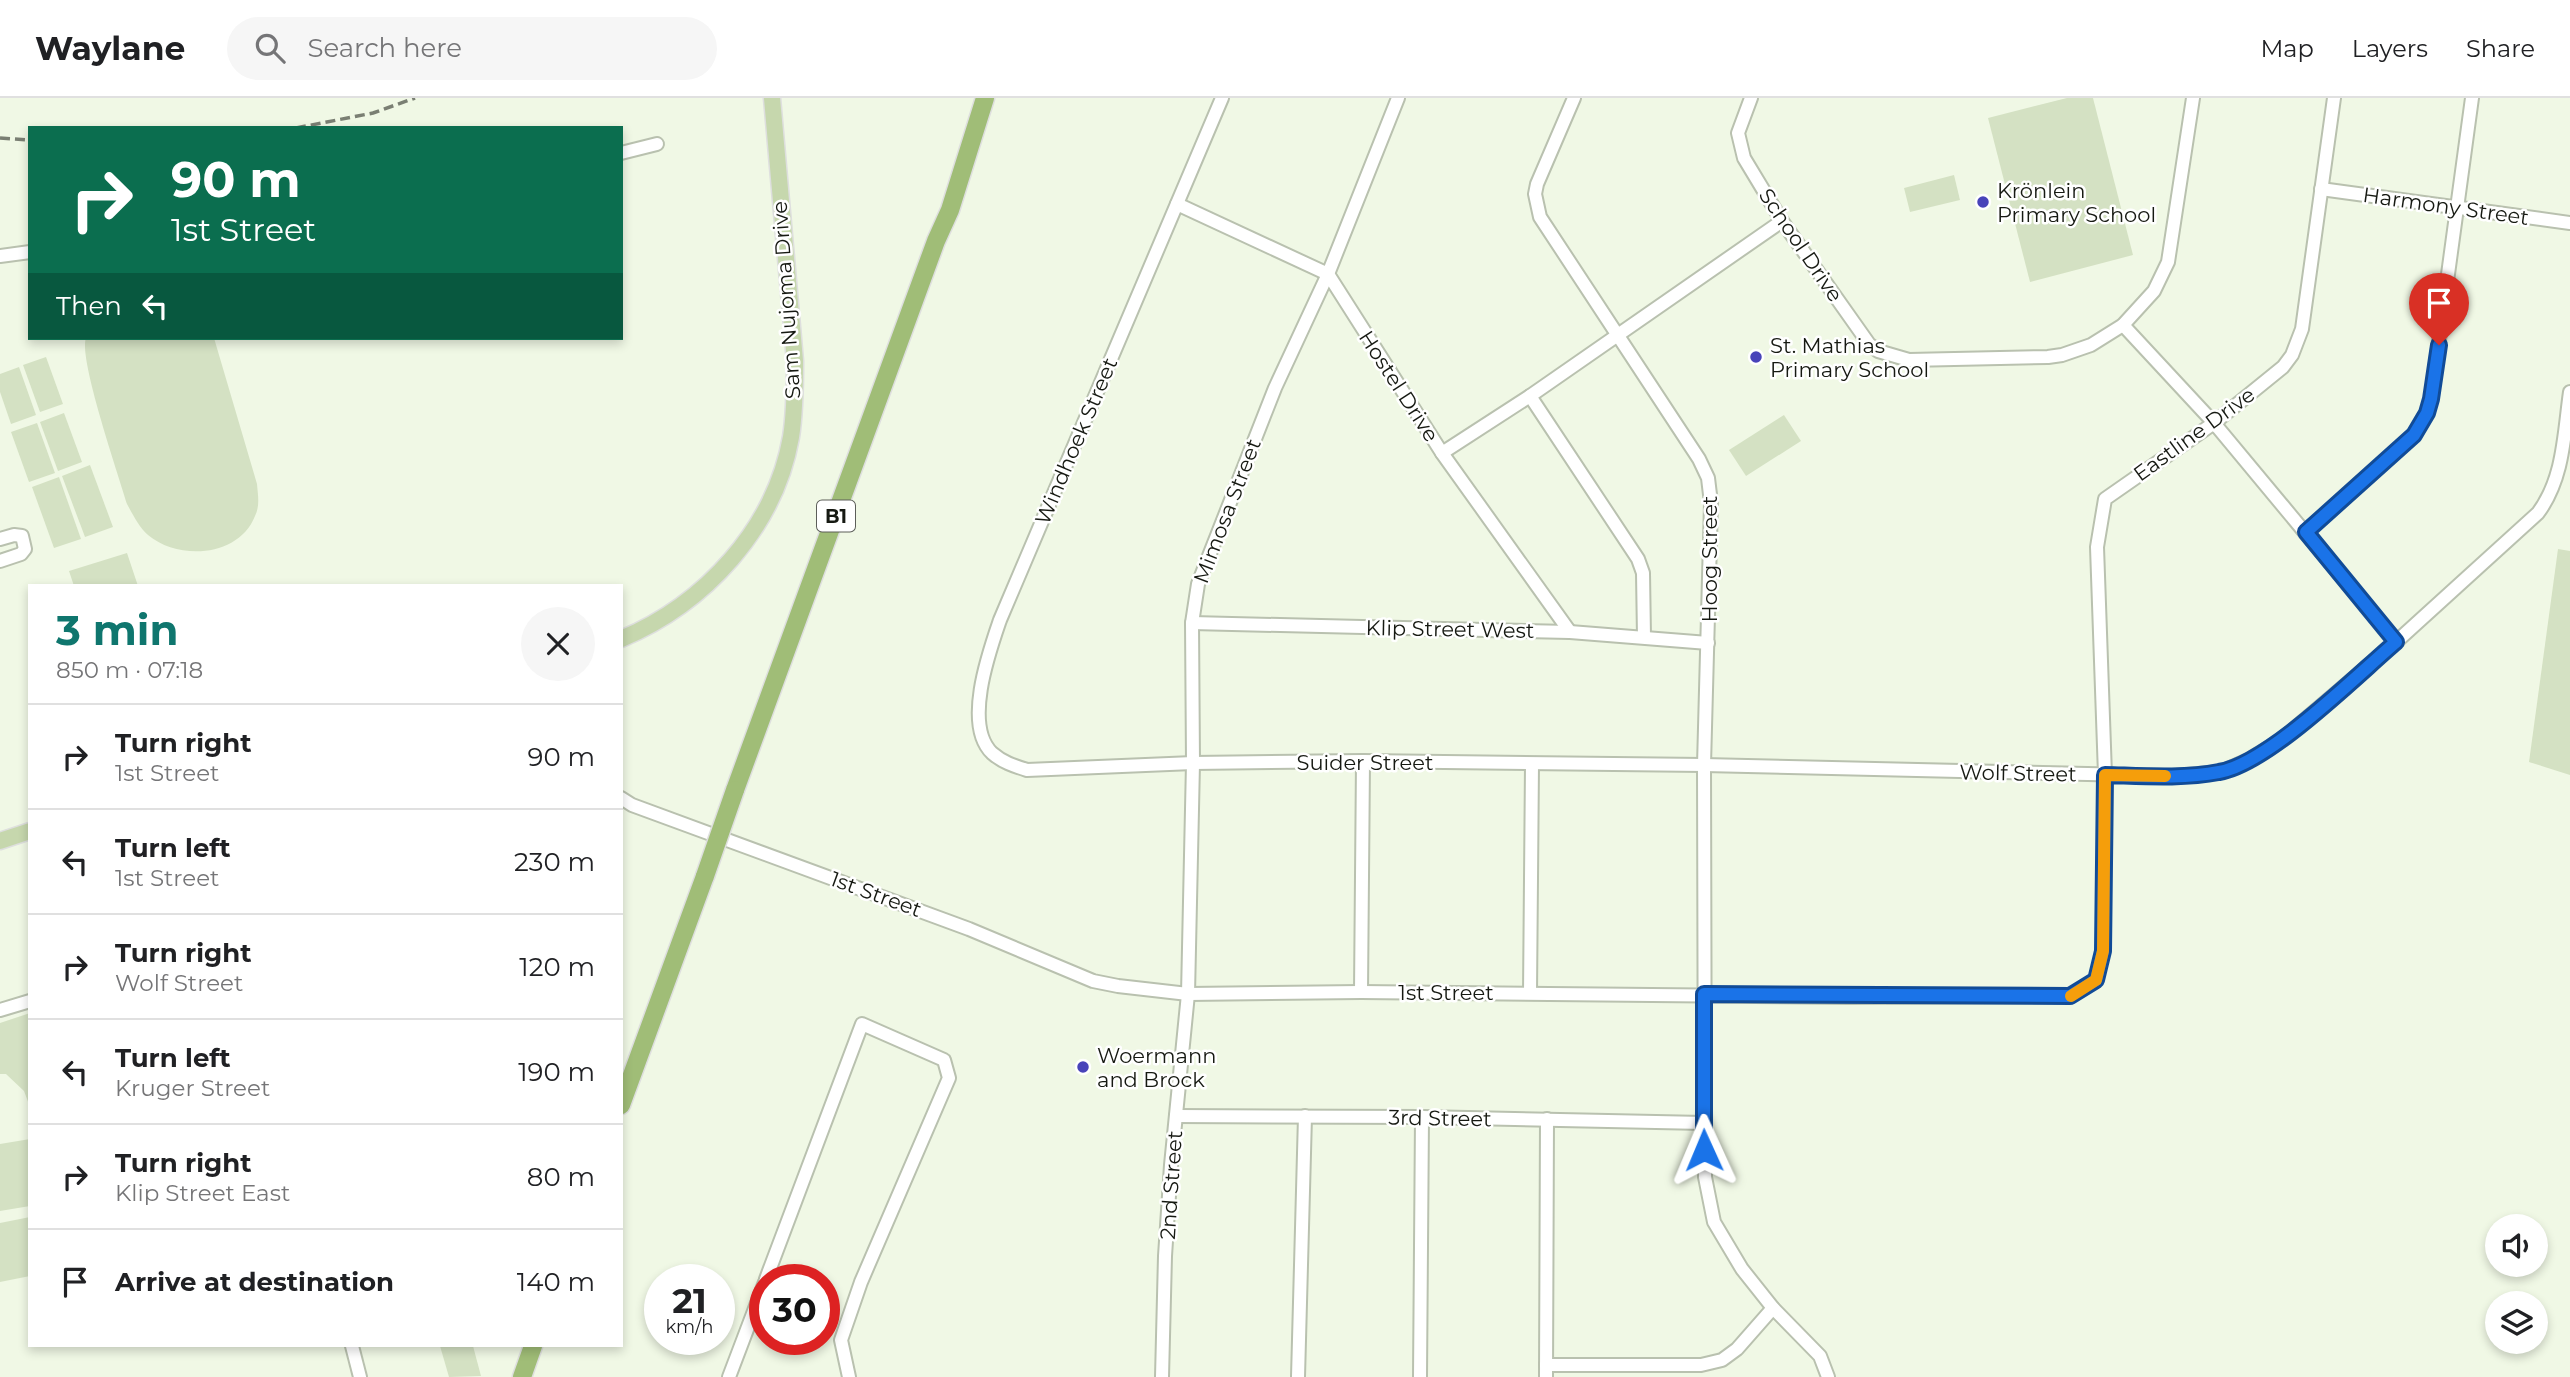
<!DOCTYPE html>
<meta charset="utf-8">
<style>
body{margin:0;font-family:Montserrat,sans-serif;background:#f6f6f6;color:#202124;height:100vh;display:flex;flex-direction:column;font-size:26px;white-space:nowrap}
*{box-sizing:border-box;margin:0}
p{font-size:23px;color:#757577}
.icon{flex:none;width:38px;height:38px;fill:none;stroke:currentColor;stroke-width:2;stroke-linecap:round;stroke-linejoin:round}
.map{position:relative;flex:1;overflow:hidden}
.panel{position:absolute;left:28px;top:486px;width:595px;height:763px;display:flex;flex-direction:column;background:#fff;border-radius:0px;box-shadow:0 4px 10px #0003}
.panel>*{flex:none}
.banner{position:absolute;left:28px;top:28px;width:595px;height:214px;border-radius:0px;box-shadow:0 4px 10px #0003;background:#0b6e4f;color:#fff;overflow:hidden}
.tools{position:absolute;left:2485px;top:1116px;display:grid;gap:14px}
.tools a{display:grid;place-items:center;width:63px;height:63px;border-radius:50%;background:#fff;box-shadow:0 4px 10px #0003;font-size:35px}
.speed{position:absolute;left:644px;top:1166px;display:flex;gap:14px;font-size:35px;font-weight:700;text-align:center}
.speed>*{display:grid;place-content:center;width:91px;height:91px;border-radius:50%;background:#fff;box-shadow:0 4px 10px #0003;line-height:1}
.speed small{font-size:18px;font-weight:400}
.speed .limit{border:10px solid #d22;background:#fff;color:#111}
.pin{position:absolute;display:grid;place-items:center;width:60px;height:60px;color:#fff;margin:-72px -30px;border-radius:50% 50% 50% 0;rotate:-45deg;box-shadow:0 0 7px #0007}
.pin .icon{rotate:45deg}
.me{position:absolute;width:77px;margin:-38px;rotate:359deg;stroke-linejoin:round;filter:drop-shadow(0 0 5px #0008)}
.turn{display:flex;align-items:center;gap:24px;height:147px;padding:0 28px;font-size:32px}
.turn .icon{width:91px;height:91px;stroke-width:2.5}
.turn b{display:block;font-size:49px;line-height:60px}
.then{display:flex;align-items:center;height:66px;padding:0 28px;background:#0003;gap:14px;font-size:26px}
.round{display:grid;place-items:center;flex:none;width:74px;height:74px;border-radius:37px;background:#f6f6f6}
.head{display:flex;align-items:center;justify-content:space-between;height:119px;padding:0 28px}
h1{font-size:42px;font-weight:700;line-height:52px;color:#0f766e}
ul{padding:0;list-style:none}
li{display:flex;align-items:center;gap:21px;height:105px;padding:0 28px;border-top:2px solid #e0e0e0}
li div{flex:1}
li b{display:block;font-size:26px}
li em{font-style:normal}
header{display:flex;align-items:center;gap:42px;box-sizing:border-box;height:98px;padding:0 35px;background:#fff;border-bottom:2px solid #e0e0e0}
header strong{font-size:33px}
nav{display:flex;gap:38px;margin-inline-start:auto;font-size:24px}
.search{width:490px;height:63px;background:#f6f6f6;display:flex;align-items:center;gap:18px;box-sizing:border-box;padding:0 24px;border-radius:38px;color:#757577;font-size:26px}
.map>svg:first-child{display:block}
.green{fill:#d4e1c3}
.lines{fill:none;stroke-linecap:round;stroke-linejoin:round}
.minor-casing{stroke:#b9c1af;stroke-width:16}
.major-casing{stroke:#dedfde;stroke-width:19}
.highway-casing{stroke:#dedfde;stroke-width:21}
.minor{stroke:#fff;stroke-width:12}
.major{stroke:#c6d7ad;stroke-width:16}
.highway{stroke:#a0bd77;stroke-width:18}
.rail{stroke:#7a7f73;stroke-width:3.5;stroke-dasharray:10 5;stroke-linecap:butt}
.highway-bridge-casing{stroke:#dedfde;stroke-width:21;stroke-linecap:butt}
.highway-bridge{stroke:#a0bd77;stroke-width:18}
.route-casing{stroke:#114b97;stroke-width:18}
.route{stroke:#1a73e8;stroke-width:12}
.slow{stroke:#f59e0b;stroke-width:12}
.poi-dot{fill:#4843b9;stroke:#fff;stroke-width:2.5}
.labels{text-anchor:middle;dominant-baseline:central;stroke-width:5;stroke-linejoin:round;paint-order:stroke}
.shield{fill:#fff;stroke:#5c5e59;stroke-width:2}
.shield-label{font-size:19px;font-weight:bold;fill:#161912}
.poi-label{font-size:21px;fill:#161912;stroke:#fff;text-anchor:start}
.street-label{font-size:21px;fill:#161912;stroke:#fff}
</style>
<header>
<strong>Waylane</strong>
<div class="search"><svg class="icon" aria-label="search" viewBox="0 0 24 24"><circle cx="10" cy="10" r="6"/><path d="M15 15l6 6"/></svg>Search here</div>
<nav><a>Map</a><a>Layers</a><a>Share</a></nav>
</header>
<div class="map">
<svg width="2570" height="1279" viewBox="0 0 2570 1279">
<rect width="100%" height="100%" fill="#f0f8e5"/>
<g class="green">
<path d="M2067 0H2093L2133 157 2030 184 1988 20Z"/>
<path d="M1954 77 1960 102 1910 114 1904 90Z"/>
<path d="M86 240H214L257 386C258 398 260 408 255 418 239 459 179 463 148 437 139 429 133 417 127 406 119 378 78 260 86 240Z"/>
<path d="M46 259 63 306 40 314 23 267Z"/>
<path d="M19 269 36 317 11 326 0 294V276Z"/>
<path d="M64 315 82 364 58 373 40 324Z"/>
<path d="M1784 317 1801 343 1746 378 1729 352Z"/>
<path d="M37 325 55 375 29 384 11 334Z"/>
<path d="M90 367 113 429 85 439 62 378Z"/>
<path d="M59 379 81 441 54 450 32 389Z"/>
<path d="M2558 451 2570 453V677L2529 664Z"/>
<path d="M127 455 138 488H74L69 473Z"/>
<path d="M30 915V1009L24 993 6 976H0V925Z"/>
<path d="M30 1041V1108L0 1113V1046Z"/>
<path d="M30 1119V1178L0 1184V1125Z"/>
<path d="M440 1248H473L481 1278 449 1279Z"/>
</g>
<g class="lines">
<g class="minor-casing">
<g id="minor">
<path d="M1222 0 1000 522C989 554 963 627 992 655 1002 664 1014 668 1027 672L1193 665 1363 663 1704 667 2176 678 2221 674 2248 662 2281 642 2396 544 2538 415C2564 380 2564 336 2570 294"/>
<path d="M1574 0 1537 86 1535 96 1540 119 1699 361 1708 380 1711 405 1704 667 1705 1079 1714 1124 1742 1171 1773 1210 1820 1258 1828 1279"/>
<path d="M1751 0 1738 35 1744 60 1782 123 1869 246 1878 253 1909 262 2048 259 2062 257 2091 247 2123 227 2154 193 2168 164 2193 0"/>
<path d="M621 55 657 46"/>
<path d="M2321 91 2570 125"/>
<path d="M1177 106 1328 176 1442 355 1570 534"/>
<path d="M0 158 30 154"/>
<path d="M2123 227 2214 325 2396 544"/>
<path d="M1530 298 1638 461 1643 475 1644 539"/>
<path d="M1442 355 1530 298 1782 123"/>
<path d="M2306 434 2414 337 2427 315 2431 301 2472 0"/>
<path d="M0 441 14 437 22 438 25 451 21 456 0 463"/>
<path d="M1192 525 1570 534 1708 545"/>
<path d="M621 700 632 707 969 831 1093 883 1118 888 1188 896 1361 894 1848 899 2070 898 2096 882 2103 853 2105 677 2097 449 2105 401 2214 325 2283 269 2292 257 2302 231 2334 0"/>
<path d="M1361 894 1363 663"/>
<path d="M1530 895 1532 666"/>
<path d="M0 912 30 903"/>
<path d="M1176 1018 1422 1019 1704 1025"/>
<path d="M766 1181 862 926 944 962 949 980 861 1184 841 1242 849 1279"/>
<path d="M352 1248 360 1279"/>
<path d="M1546 1267H1701L1722 1262 1737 1251 1773 1210"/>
<path d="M729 1279 765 1184"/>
<path d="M1162 1279 1165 1158 1171 1067 1188 896 1193 665 1192 525 1198 486 1275 290 1328 176 1398 0"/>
<path d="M1298 1279 1305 1018"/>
<path d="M1420 1279 1422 1019"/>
<path d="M1546 1279 1547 1021"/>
</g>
</g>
<g class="major-casing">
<g id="major">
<path d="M621 541C705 506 775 430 791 339 795 314 795 288 795 263L772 0"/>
<path d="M0 743 30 733"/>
</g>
</g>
<g class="highway-casing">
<g id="highway">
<path d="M735 692 936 143 950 112 985 0"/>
<path d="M621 1007 705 778"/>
<path d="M522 1279 533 1248"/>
</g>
</g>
<use href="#minor" class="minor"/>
<use href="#major" class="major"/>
<use href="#highway" class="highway"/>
<g class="rail">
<path d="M296 30 373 15 415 0"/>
<path d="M0 40 30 42"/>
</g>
<g class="highway-bridge-casing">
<path id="highway-bridge" d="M705 778 735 692"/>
</g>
<use href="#highway-bridge" class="highway-bridge"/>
</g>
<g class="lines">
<g class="route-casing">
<path id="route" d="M1704 1052V896L2070 898 2096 882 2103 853 2105 677C2143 678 2182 681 2219 674 2268 666 2356 578 2396 544L2306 434 2414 337 2427 315 2431 301 2439 247"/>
</g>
<use href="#route" class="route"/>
<path class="slow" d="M2071 898 2096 882 2103 853 2105 677 2165 678"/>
</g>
<g class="poi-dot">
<circle cx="1983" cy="104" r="7"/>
<circle cx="1756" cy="259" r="7"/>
<circle cx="1083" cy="969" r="7"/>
</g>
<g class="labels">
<rect class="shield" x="817" y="402.5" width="38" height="31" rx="5"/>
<g class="shield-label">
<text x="836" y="418">B1</text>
</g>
<g class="poi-label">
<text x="1997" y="92">Krönlein<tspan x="1997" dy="24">Primary School</tspan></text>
<text x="1770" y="247">St. Mathias<tspan x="1770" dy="24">Primary School</tspan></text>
<text x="1097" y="957">Woermann<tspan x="1097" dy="24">and Brock</tspan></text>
</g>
<g class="street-label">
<text transform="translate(2446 108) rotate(8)">Harmony Street</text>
<text transform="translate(1801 147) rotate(56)">School Drive</text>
<text transform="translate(786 202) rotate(-94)">Sam Nujoma Drive</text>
<text transform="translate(1399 288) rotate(57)">Hostel Drive</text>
<text transform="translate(2194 336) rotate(-36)">Eastline Drive</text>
<text transform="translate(1076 343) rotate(-67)">Windhoek Street</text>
<text transform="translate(1227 413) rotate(-69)">Mimosa Street</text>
<text transform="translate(1709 461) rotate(-90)">Hoog Street</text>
<text transform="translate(1450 531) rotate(1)">Klip Street West</text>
<text x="1365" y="664">Suider Street</text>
<text transform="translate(2018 675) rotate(1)">Wolf Street</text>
<text transform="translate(876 796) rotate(20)">1st Street</text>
<text x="1446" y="894">1st Street</text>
<text transform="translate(1440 1020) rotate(1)">3rd Street</text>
<text transform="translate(1171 1087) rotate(-86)">2nd Street</text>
</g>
</g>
</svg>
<div class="tools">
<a><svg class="icon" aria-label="sound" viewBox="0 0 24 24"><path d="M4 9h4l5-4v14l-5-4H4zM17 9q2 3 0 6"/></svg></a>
<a><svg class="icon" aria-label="layers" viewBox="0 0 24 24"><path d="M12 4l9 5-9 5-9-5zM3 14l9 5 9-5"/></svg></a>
</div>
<div class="speed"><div>21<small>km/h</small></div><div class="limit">30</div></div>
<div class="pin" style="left:2439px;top:247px;background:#d93025"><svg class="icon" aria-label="arrive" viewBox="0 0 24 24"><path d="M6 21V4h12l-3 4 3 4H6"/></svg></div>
<svg class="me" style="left:1704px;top:1052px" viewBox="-20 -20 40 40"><path d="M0-17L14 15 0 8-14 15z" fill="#1a73e8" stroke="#fff" stroke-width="4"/></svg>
<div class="banner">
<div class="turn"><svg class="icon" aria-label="right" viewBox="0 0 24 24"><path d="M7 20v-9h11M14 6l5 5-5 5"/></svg><div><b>90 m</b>1st Street</div></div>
<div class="then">Then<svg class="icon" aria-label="left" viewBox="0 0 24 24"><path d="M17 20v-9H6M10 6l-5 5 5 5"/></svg></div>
</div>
<section class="panel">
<div class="head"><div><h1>3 min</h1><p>850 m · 07:18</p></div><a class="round"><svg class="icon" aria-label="close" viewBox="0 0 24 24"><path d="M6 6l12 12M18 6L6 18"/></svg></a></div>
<ul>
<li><svg class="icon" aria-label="right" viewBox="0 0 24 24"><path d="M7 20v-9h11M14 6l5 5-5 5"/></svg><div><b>Turn right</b><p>1st Street</p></div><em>90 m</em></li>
<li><svg class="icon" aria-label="left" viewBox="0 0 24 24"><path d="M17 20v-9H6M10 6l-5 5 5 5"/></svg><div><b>Turn left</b><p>1st Street</p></div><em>230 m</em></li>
<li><svg class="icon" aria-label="right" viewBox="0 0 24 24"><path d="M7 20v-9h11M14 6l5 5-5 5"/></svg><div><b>Turn right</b><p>Wolf Street</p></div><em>120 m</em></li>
<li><svg class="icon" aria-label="left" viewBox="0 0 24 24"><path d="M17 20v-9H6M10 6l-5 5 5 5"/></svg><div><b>Turn left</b><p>Kruger Street</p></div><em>190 m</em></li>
<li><svg class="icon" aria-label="right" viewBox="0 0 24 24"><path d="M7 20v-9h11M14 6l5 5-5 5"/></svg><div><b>Turn right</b><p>Klip Street East</p></div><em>80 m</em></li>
<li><svg class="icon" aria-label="arrive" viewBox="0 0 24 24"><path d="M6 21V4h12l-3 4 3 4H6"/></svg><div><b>Arrive at destination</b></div><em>140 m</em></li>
</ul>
</section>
</div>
